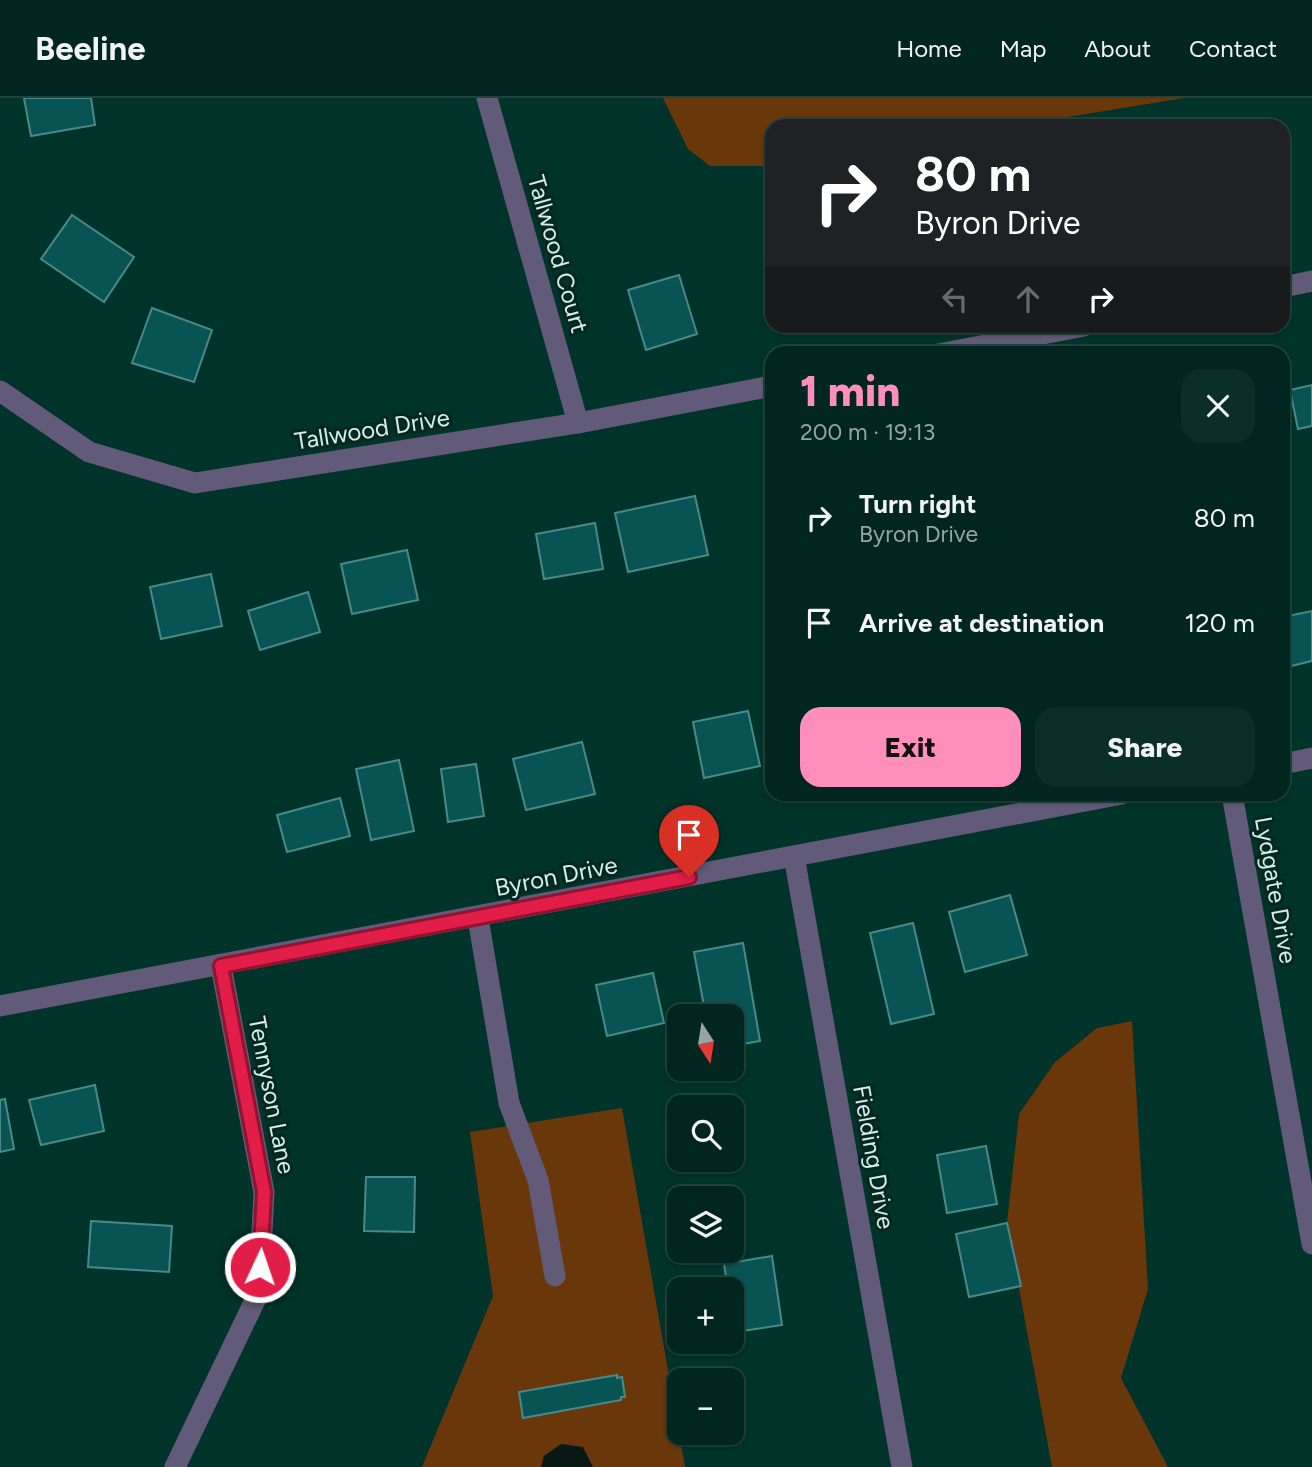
<!DOCTYPE html>
<meta charset="utf-8">
<style>
body{margin:0;font-family:Figtree,sans-serif;background:#0a2e28;color:#f1f3f6;height:100vh;display:flex;flex-direction:column;font-size:26px;white-space:nowrap}
*{box-sizing:border-box;margin:0}
p{font-size:23px;color:#95a5a4}
.icon{flex:none;width:38px;height:38px;fill:none;stroke:currentColor;stroke-width:2;stroke-linecap:round;stroke-linejoin:round}
.map{position:relative;flex:1;overflow:hidden}
.side{position:absolute;left:765px;top:248px;width:525px;height:455px;display:flex;flex-direction:column;background:#00261f;border-radius:21px;box-shadow:0 2px 5px #0004,0 0 0 2px #22433d}
.side>*{flex:none}
.banner{position:absolute;left:765px;top:21px;width:525px;height:214px;border-radius:21px;box-shadow:0 2px 5px #0004,0 0 0 2px #22433d;background:#202124;color:#fff;overflow:hidden}
.needle{width:46px;rotate:168deg}
.buttons{position:absolute;left:667px;top:906px;display:grid;gap:14px}
.buttons a{display:grid;place-items:center;width:77px;height:77px;border-radius:14px;background:#00261f;box-shadow:0 2px 5px #0004,0 0 0 2px #22433d;font-size:35px}
.pin{position:absolute;display:grid;place-items:center;width:60px;height:60px;color:#fff;margin:-72px -30px;border-radius:50% 50% 50% 0;rotate:-45deg;box-shadow:0 0 7px #0007}
.pin .icon{rotate:45deg}
.me{position:absolute;width:77px;margin:-38px;rotate:3deg;stroke-linejoin:round;filter:drop-shadow(0 0 5px #0008)}
.turn{display:flex;align-items:center;gap:24px;height:147px;padding:0 35px;font-size:32px}
.turn .icon{width:91px;height:91px;stroke-width:2.5}
.turn b{display:block;font-size:49px;line-height:60px}
.lanes{display:flex;align-items:center;height:66px;padding:0 35px;background:#0003;justify-content:center;gap:35px;direction:ltr}
.lanes .off{opacity:.35}
.round{display:grid;place-items:center;flex:none;width:74px;height:74px;border-radius:21px;background:#0a2e28}
.summary{display:flex;align-items:center;justify-content:space-between;height:119px;padding:0 35px}
h1{font-size:42px;font-weight:800;line-height:52px;color:#ff8ebb}
.button{display:flex;gap:14px;margin-top:auto;padding:14px 35px}
.button a{flex:1;height:80px;border-radius:21px;background:#ff8ebb;color:#111;font-size:28px;font-weight:800;line-height:80px;text-align:center}
.button a+a{background:#0a2e28;color:#f1f3f6}
ul{padding:0;list-style:none}
li{display:flex;align-items:center;gap:21px;height:105px;padding:0 35px}
li div{flex:1}
li b{display:block;font-size:26px}
li em{font-style:normal}
header{display:flex;align-items:center;gap:42px;box-sizing:border-box;height:98px;padding:0 35px;background:#00261f;border-bottom:2px solid #22433d}
header strong{font-size:33px}
nav{display:flex;gap:38px;margin-inline-start:auto;font-size:24px}
.map>svg:first-child{display:block}
.green{fill:#6a370b}
.water{fill:#091814}
.building{fill:#085354;stroke:#488a8a;stroke-width:2}
.lines{fill:none;stroke-linecap:round;stroke-linejoin:round}
.minor{stroke:#615a78;stroke-width:21}
.route-casing{stroke:#92132f;stroke-width:18}
.route{stroke:#e11d48;stroke-width:12}
.labels{text-anchor:middle;dominant-baseline:central;stroke-width:6;stroke-linejoin:round;paint-order:stroke}
.street-label{font-size:24px;fill:#d2f0e7;stroke:#062720}
</style>
<header>
<strong>Beeline</strong>
<nav><a>Home</a><a>Map</a><a>About</a><a>Contact</a></nav>
</header>
<div class="map">
<svg width="1312" height="1369" viewBox="0 0 1312 1369">
<rect width="100%" height="100%" fill="#003329"/>
<g class="green">
<path d="M663 0H1184L1013 28H772V68H710L688 51Z"/>
<path d="M1132 923 1148 1191 1121 1280 1168 1369H1052L1007 1125 1019 1016 1055 964 1097 930Z"/>
<path d="M622 1010 685 1369H422L493 1198 470 1034Z"/>
</g>
<path class="water" d="M561 1346 583 1349 593 1369H541L544 1358Z"/>
<g class="building">
<path d="M24 0H91L95 27 31 38Z"/>
<path d="M72 117 134 159 104 204 41 161Z"/>
<path d="M679 177 697 236 646 252 628 192Z"/>
<path d="M152 210 212 232 194 284 132 265Z"/>
<path d="M1312 287V328L1298 331 1290 292Z"/>
<path d="M695 398 708 457 628 474 615 415Z"/>
<path d="M595 425 603 471 544 481 536 436Z"/>
<path d="M407 452 418 502 352 516 341 466Z"/>
<path d="M211 476 222 528 161 541 150 489Z"/>
<path d="M308 494 320 534 260 552 248 513Z"/>
<path d="M1312 513V563L1283 570V519Z"/>
<path d="M748 613 760 668 704 680 693 624Z"/>
<path d="M582 644 595 696 526 712 513 661Z"/>
<path d="M399 662 414 733 371 742 356 671Z"/>
<path d="M476 666 484 718 448 724 441 671Z"/>
<path d="M340 700 350 738 287 754 277 717Z"/>
<path d="M1010 797 1027 857 965 874 949 814Z"/>
<path d="M913 825 934 916 891 926 870 835Z"/>
<path d="M743 845 760 943 732 948V919H706L694 854Z"/>
<path d="M653 875 664 925 607 938 596 887Z"/>
<path d="M95 987 104 1033 41 1047 29 1002Z"/>
<path d="M5 1001 14 1051 0 1054V1002Z"/>
<path d="M986 1048 997 1106 947 1115 937 1057Z"/>
<path d="M366 1079H415L414 1134 364 1133Z"/>
<path d="M91 1123 172 1128 169 1174 88 1169Z"/>
<path d="M1007 1125 1021 1188 969 1199 956 1136Z"/>
<path d="M772 1158 782 1227 735 1234 732 1192H728L724 1166Z"/>
<path d="M617 1277V1280L622 1279 625 1299H621V1302L523 1320 519 1294Z"/>
</g>
<g class="lines">
<g class="minor">
<path d="M487 0 578 325"/>
<path d="M1283 189 1312 183"/>
<path d="M939 256 1084 228"/>
<path d="M0 293 89 354 195 385 578 325 772 288"/>
<path d="M1283 666 1312 660"/>
<path d="M1232 696 1312 1146"/>
<path d="M794 758 902 1369"/>
<path d="M478 820 509 1005 538 1082 555 1178"/>
<path d="M0 908 1122 696"/>
<path d="M175 1369 259 1194 264 1094 221 868"/>
</g>
</g>
<g class="lines">
<g class="route-casing">
<path id="route" d="M260 1169 264 1094 221 868 689 779"/>
</g>
<use href="#route" class="route"/>
</g>
<g class="labels">
<g class="street-label">
<text transform="translate(558 156) rotate(74)">Tallwood Court</text>
<text transform="translate(372 331) rotate(-9)">Tallwood Drive</text>
<text transform="translate(556 778) rotate(-11)">Byron Drive</text>
<text transform="translate(1276 792) rotate(80)">Lydgate Drive</text>
<text transform="translate(272 997) rotate(79)">Tennyson Lane</text>
<text transform="translate(874 1059) rotate(80)">Fielding Drive</text>
</g>
</g>
</svg>
<div class="buttons">
<a><svg class="needle" viewBox="-14 -14 28 28"><path d="M0-13l5 13h-10z" fill="#e53935"/><path d="M0 13l5-13h-10z" fill="#95a5a4"/></svg></a>
<a><svg class="icon" aria-label="search" viewBox="0 0 24 24"><circle cx="10" cy="10" r="6"/><path d="M15 15l6 6"/></svg></a>
<a><svg class="icon" aria-label="layers" viewBox="0 0 24 24"><path d="M12 4l9 5-9 5-9-5zM3 14l9 5 9-5"/></svg></a>
<a>+</a>
<a>−</a>
</div>
<div class="pin" style="left:689px;top:779px;background:#d93025"><svg class="icon" aria-label="arrive" viewBox="0 0 24 24"><path d="M6 21V4h12l-3 4 3 4H6"/></svg></div>
<svg class="me" style="left:260px;top:1169px" viewBox="-20 -20 40 40"><circle r="17" fill="#e11d48" stroke="#fff" stroke-width="3"/><path d="M0-11L8 9 0 5-8 9z" fill="#fff"/></svg>
<div class="banner">
<div class="turn"><svg class="icon" aria-label="right" viewBox="0 0 24 24"><path d="M7 20v-9h11M14 6l5 5-5 5"/></svg><div><b>80 m</b>Byron Drive</div></div>
<div class="lanes"><svg class="icon off" aria-label="left" viewBox="0 0 24 24"><path d="M17 20v-9H6M10 6l-5 5 5 5"/></svg><svg class="icon off" aria-label="ahead" viewBox="0 0 24 24"><path d="M12 20V5M6 11l6-6 6 6"/></svg><svg class="icon" aria-label="right" viewBox="0 0 24 24"><path d="M7 20v-9h11M14 6l5 5-5 5"/></svg></div>
</div>
<section class="side">
<div class="summary"><div><h1>1 min</h1><p>200 m · 19:13</p></div><a class="round"><svg class="icon" aria-label="close" viewBox="0 0 24 24"><path d="M6 6l12 12M18 6L6 18"/></svg></a></div>
<ul>
<li><svg class="icon" aria-label="right" viewBox="0 0 24 24"><path d="M7 20v-9h11M14 6l5 5-5 5"/></svg><div><b>Turn right</b><p>Byron Drive</p></div><em>80 m</em></li>
<li><svg class="icon" aria-label="arrive" viewBox="0 0 24 24"><path d="M6 21V4h12l-3 4 3 4H6"/></svg><div><b>Arrive at destination</b></div><em>120 m</em></li>
</ul>
<div class="button"><a>Exit</a><a>Share</a></div>
</section>
</div>
